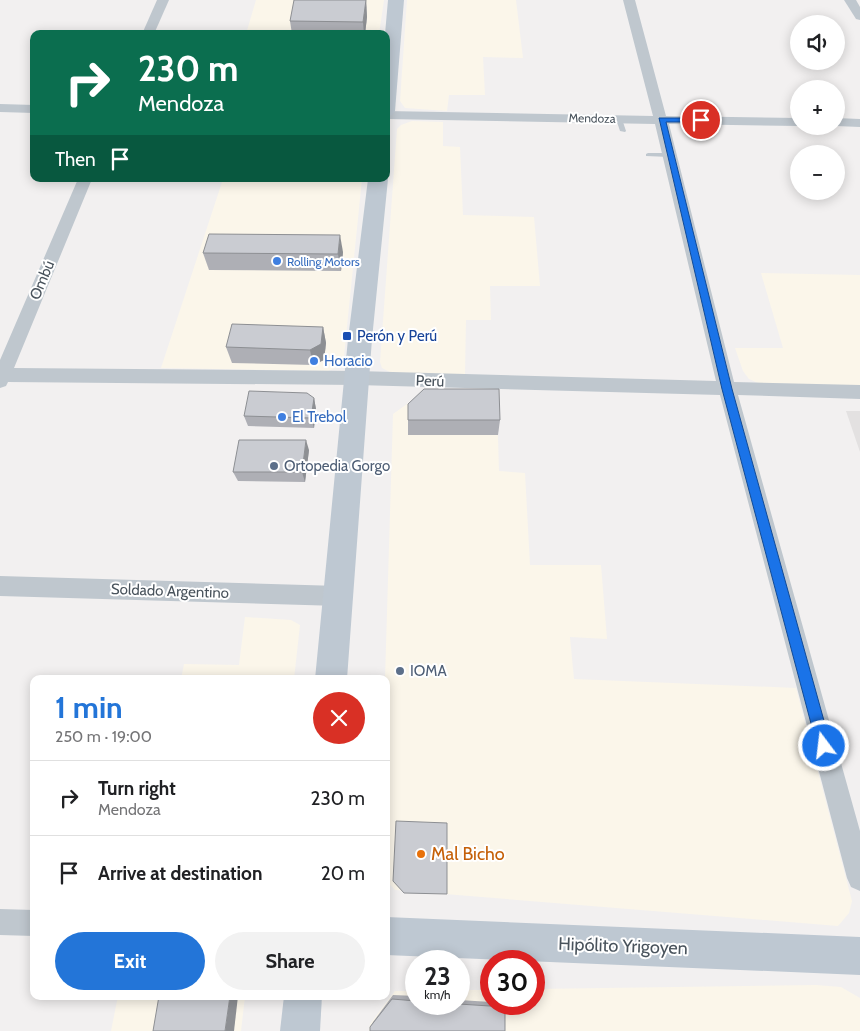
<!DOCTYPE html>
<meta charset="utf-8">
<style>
body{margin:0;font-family:Cabin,sans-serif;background:#f2f2f2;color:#202124;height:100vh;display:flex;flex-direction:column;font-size:19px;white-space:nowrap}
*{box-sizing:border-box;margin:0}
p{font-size:16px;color:#757577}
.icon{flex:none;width:28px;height:28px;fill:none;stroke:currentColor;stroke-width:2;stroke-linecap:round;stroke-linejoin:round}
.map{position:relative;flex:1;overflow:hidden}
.panel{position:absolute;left:30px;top:675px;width:360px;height:325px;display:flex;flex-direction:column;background:#fff;border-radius:10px;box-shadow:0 2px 12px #0003}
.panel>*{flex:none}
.top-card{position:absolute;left:30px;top:30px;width:360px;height:152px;border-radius:10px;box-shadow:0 2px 12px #0003;background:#0b6e4f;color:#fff;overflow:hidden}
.tools{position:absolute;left:790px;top:15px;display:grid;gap:10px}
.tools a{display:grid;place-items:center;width:55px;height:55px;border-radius:50%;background:#fff;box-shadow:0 2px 12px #0003;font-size:25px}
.speed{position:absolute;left:405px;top:950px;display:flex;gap:10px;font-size:25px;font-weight:700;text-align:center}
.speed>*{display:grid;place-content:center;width:65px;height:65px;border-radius:50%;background:#fff;box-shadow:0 2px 12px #0003;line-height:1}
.speed small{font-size:12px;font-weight:400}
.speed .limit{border:8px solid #d22;background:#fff;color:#111}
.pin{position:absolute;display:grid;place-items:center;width:42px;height:42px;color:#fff;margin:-21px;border:2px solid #fff;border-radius:50%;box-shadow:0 1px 5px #0007}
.me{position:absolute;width:55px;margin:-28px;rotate:345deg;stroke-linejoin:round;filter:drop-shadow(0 0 4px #0008)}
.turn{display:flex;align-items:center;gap:18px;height:105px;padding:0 25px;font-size:22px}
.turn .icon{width:65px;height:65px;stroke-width:2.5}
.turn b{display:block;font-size:35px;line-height:42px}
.then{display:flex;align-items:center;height:48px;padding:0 25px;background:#0003;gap:10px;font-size:19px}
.round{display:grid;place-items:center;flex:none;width:52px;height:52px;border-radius:26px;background:#f2f2f2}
.headline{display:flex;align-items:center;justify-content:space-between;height:85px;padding:0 25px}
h1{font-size:30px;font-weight:800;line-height:38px;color:#2375d8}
.button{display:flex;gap:10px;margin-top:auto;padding:10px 25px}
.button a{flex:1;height:58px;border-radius:30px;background:#2375d8;color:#fff;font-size:20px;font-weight:800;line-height:58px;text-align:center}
.button a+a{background:#f2f2f2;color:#202124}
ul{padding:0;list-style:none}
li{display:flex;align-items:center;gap:15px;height:75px;padding:0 25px;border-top:1px solid #e0e0e0}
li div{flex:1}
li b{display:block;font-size:19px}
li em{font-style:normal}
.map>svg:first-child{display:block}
.commercial{fill:#fbf6ea}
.education{fill:#e3e1e1}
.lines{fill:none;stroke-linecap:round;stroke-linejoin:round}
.lane{fill:#bfc7ce;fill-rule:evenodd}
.street{fill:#bfc7ce;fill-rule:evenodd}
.secondary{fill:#bec8d2;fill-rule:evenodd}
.wall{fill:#aeafb5}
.shaded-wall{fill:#8d8f93}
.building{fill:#caccd2;stroke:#8d8f93}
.route{fill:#1a73e8;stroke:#114b97}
.shop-dot{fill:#3f7fe0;stroke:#fff;stroke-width:2}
.transit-dot{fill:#1a4fb4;stroke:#fff;stroke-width:2}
.service-dot{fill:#5c6f8a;stroke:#fff;stroke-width:2}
.food-dot{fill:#e8710a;stroke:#fff;stroke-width:2}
.labels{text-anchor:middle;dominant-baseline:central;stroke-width:4;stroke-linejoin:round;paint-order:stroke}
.far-street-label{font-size:12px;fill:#49535c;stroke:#fff}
.far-shop-label{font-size:12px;fill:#366cbe;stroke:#fff;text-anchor:start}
.street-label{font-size:15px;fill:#49535c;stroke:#fff}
.transit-label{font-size:15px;fill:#164399;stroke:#fff;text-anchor:start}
.shop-label{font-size:15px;fill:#366cbe;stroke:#fff;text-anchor:start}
.service-label{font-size:15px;fill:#4e5e75;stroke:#fff;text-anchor:start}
.near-food-label{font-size:18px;fill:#c56008;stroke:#fff;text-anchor:start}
.near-street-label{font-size:18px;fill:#49535c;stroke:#fff}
</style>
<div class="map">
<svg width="860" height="1031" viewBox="0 0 860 1031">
<rect width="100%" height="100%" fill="#f2f0f0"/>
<g class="commercial">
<path d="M256 0H384L379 34H246Z"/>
<path d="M407 0H516L523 58 483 57 485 95H449L447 111 405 108 400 101Z"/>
<path d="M412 121 443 122V146L460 147 463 215 534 217 540 286H490L491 320H466L465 374 396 375 382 368 380 362 397 129 401 125Z"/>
<path d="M223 179H362L344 356 335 368 328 371 161 368Z"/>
<path d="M761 273 860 275V386L758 383 749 379 743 371 735 348H783Z"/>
<path d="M414 399 494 402 497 405 499 471 525 473 530 565H601L607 639 570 637 574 679 796 688 852 901 849 913 838 926 395 890 386 880 385 679 393 414Z"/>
<path d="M245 617 291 620 300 625 294 679H181L184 664 239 665Z"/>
<path d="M816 985 841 987 860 998V1031H369L370 1024 395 991H416V1004H459V990H491V1004H534V989Z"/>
<path d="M118 996H245L241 1031H111Z"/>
</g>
<path class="education" d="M846 411H860V452Z"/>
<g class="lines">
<g class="lane">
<path d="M619 117 622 119 626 131 625 132 620 131 616 119Z"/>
<path d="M648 153H669L672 155 669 157 646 156V154Z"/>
</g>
<g class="street">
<path d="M157 0H169L154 34H142Z"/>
<path d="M623 0H635L666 116 799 118V126L669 124 734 382 860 385V399L738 395 860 831V891L851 887 847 878 720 395 357 385 8 382 6 386 0 388V360L78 179H92L14 368 357 371 716 381 655 124 386 119V111L653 116Z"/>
<path d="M844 0H856L860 7V20L856 19Z"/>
<path d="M0 104 34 105V113L0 112Z"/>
<path d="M836 118 860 119V127L836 126Z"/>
<path d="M0 576 339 586 347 589 350 596 347 603 339 606 0 596Z"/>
<path d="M0 909 34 910V936L0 935Z"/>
</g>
<g class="secondary">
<path d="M388 0H404L395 111 392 115 386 116 385 34Z"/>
<path d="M386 177 388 179 372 339 347 679H315L348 339 368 179H386Z"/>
<path d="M386 917 860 937V975L386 955Z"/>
<path d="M284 996H322L320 1031H280Z"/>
</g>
</g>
<g class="wall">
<path d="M366 0 367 17 365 34H292L290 21Z"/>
<path d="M343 252 341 271 209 270 203 253Z"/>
<path d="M323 327 326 343 324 360 313 365 232 363 226 347Z"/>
<path d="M314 398 316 409 314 428 248 426 244 416Z"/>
<path d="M408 420H500L498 435H408Z"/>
<path d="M309 450 305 482 238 481 233 472Z"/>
<path d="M393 995 416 996V1004H459V1000L491 1002V1004H503L505 1007 370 1027 373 1022Z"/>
</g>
<g class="shaded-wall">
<path d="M366 0 367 17 365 34H364L363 22Z"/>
<path d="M340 235 343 252 341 271 338 254Z"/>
<path d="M323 327 326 343 324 360 313 365 310 350Z"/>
<path d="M314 398 316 409 314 428 311 418Z"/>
<path d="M306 440 309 450 305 482 302 472Z"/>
<path d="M230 996H238L234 1031H225Z"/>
</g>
<g class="building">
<path d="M294 0H366L363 22 290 21Z"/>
<path d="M209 234 340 235 338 254 203 253Z"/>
<path d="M232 324 323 327 321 344 310 350 226 347Z"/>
<path d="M424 389H499L500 420H408V404Z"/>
<path d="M249 391 307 393 314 398 311 418 244 416Z"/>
<path d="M239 440H306L302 472H233Z"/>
<path d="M396 821 447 823V894L404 893 393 881Z"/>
<path d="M159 996H230L225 1031H153Z"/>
<path d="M392 999 416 1001V1004H459L505 1007V1031H370V1027Z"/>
</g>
<path class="route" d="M659 118H701L704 120 701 122H666L732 389 831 746 829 751 824 753 819 751 817 746 722 389Z"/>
<g class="shop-dot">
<circle cx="277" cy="261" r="5"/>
<circle cx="314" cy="361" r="5"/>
<circle cx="282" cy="417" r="5"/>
</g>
<rect class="transit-dot" x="342" y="331" width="10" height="10" rx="2.5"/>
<g class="service-dot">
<circle cx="274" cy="466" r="5"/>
<circle cx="400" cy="671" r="5"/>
</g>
<circle class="food-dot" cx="421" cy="854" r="5"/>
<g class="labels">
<g class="far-street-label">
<text transform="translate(592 118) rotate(1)">Mendoza</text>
</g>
<g class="far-shop-label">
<text x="287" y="261">Rolling Motors</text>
</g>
<g class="street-label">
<text transform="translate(42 280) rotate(-67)">Ombú</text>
<text transform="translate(430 381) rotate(2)">Perú</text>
<text transform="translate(170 591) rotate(2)">Soldado Argentino</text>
</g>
<g class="transit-label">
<text x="357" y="336">Perón y Perú</text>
</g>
<g class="shop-label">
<text x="324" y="361">Horacio</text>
<text x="292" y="417">El Trebol</text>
</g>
<g class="service-label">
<text x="284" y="466">Ortopedia Gorgo</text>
<text x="410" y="671">IOMA</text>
</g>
<g class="near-food-label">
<text x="431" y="854">Mal Bicho</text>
</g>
<g class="near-street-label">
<text transform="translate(623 946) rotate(2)">Hipólito Yrigoyen</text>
</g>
</g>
</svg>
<div class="tools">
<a><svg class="icon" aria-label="sound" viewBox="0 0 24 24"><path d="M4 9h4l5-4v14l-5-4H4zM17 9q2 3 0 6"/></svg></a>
<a>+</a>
<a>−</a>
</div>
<div class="speed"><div>23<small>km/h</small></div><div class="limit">30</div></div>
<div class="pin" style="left:701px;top:120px;background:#d93025"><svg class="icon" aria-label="arrive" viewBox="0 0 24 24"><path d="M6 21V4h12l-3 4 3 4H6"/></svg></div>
<svg class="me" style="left:824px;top:746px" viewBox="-20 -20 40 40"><circle r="17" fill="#1a73e8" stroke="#fff" stroke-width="3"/><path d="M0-11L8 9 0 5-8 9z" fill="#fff"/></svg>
<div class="top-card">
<div class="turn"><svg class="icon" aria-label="right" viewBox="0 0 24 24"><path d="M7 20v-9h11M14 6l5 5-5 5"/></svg><div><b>230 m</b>Mendoza</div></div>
<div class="then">Then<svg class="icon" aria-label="arrive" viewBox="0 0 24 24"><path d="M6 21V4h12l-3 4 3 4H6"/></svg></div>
</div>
<section class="panel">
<div class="headline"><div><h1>1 min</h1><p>250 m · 19:00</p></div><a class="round" style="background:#d93025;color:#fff"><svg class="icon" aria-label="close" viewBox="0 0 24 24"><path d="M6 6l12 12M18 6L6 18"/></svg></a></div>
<ul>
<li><svg class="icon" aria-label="right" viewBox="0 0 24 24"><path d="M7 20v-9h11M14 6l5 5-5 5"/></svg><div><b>Turn right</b><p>Mendoza</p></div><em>230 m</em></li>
<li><svg class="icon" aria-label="arrive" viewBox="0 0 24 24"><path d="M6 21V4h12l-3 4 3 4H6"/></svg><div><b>Arrive at destination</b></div><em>20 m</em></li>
</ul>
<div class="button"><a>Exit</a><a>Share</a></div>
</section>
</div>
